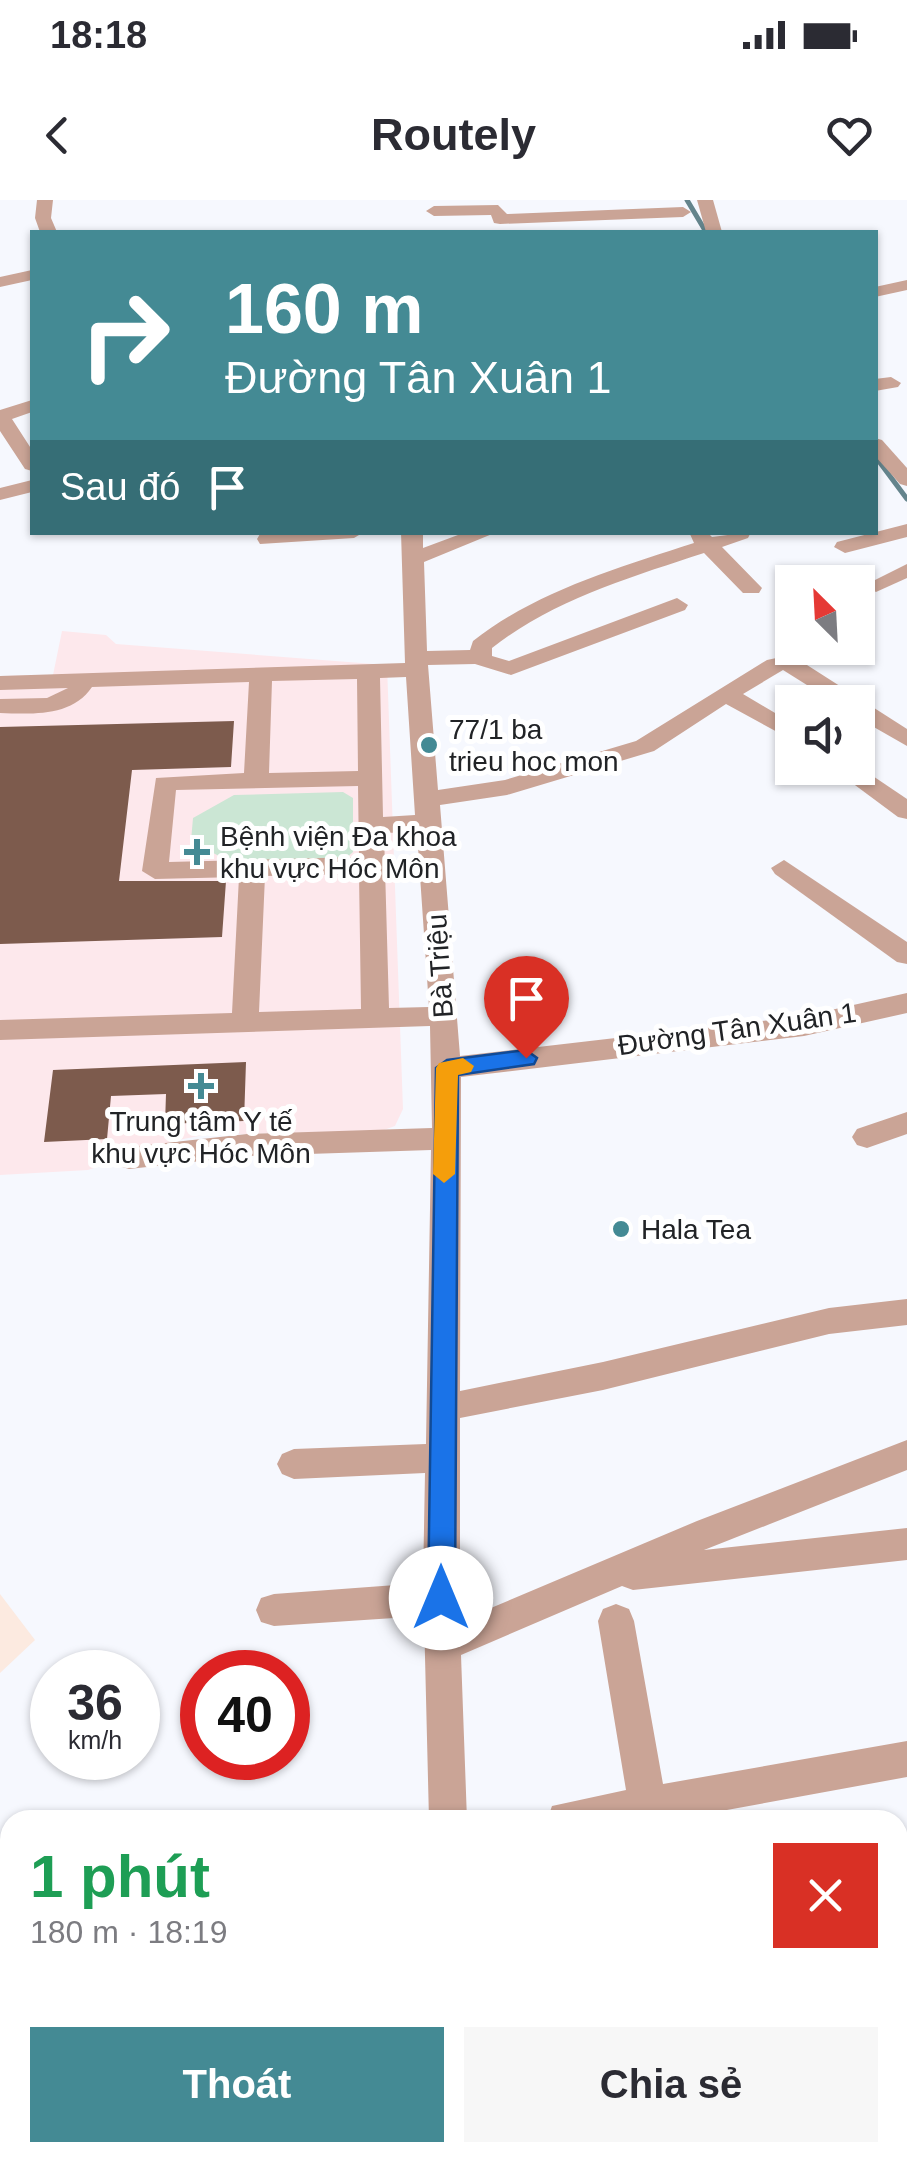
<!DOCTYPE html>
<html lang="vi">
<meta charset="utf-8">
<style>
body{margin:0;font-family:Helvetica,sans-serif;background:#f7f7f7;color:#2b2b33;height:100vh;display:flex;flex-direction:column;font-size:38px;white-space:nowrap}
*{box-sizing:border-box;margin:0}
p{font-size:32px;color:#7c7c81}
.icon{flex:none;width:55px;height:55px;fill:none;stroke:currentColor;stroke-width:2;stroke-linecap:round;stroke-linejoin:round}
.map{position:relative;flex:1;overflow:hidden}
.sheet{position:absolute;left:0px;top:1610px;width:908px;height:352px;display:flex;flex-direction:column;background:#fff;border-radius:30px 30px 0 0;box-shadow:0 2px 8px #0004}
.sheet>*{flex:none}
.banner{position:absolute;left:30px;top:30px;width:848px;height:305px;border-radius:0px;box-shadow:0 2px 8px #0004;background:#448a94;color:#fff;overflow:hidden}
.needle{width:65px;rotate:336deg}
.controls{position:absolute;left:775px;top:365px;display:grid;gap:20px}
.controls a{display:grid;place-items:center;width:100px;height:100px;border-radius:0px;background:#fff;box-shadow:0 2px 8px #0004;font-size:50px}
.speed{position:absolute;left:30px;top:1450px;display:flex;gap:20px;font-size:50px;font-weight:700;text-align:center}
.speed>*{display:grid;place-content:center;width:130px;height:130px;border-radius:50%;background:#fff;box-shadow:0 2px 8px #0004;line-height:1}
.speed small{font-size:25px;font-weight:400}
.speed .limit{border:15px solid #d22;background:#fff;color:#111}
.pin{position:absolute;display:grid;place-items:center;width:85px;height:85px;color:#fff;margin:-102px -42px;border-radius:50% 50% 50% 0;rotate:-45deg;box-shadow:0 0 10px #0007}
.pin .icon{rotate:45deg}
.me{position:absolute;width:110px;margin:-55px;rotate:0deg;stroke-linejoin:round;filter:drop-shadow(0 0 8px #0008)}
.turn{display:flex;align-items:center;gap:35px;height:210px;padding:0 30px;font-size:45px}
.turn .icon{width:130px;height:130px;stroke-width:2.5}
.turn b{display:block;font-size:70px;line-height:85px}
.then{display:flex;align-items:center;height:95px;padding:0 30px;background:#0003;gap:20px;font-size:38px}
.round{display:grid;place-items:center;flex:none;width:105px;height:105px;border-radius:0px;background:#f7f7f7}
.summary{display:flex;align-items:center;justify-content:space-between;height:170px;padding:0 30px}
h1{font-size:60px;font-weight:600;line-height:75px;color:#1e9e55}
.cta{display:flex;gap:20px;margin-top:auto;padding:20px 30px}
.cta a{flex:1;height:115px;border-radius:0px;background:#448a94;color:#fff;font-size:40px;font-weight:600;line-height:115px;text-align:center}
.cta a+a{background:#f7f7f7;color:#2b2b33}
.status{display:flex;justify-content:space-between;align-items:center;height:70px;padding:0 50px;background:#fff;direction:ltr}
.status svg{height:28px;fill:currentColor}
header{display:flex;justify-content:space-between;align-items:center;height:130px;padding:0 30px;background:#fff;font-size:45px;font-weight:600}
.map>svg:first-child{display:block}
.education{fill:#fceae0}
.medical{fill:#fde8ec}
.green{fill:#cbe6d4}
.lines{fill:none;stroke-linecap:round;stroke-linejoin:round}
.stream{stroke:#64848c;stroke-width:5}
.building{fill:#7d5b4d}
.minor{fill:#caa496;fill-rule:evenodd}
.route{fill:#1a73e8;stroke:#114b97;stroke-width:2.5}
.slow{fill:#f59e0b}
.poi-dot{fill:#448a94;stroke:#fff;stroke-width:4}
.labels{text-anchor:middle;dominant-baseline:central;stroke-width:10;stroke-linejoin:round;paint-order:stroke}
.poi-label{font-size:28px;fill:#212326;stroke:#fff;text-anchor:start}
.street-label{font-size:28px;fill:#212326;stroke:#fff}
</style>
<div class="status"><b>18:18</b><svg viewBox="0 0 49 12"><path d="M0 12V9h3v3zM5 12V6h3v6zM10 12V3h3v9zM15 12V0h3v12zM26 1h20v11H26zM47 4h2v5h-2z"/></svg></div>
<header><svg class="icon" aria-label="back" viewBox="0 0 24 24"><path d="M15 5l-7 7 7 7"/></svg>Routely<svg class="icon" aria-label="heart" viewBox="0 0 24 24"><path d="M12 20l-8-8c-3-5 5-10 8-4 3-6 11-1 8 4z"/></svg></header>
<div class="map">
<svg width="907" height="1961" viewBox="0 0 907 1961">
<rect width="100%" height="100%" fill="#f6f8fe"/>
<path class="education" d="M0 1394 35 1440 0 1473Z"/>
<path class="medical" d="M62 431 106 435 116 444 387 465 403 909 395 926 381 931 204 935 173 941 88 970 0 975V476L53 475Z"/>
<path class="green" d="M343 592 353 598V652L345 659 230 662 191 641 193 618 234 595Z"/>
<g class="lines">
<g class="stream">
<path d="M687 0 706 32"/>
<path d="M875 256 907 299"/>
</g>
</g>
<g class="building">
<path d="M234 521 231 567 132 570 119 681H226L222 737 0 744V527Z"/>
<path d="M246 862 244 921 165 924 166 894 111 896 107 939 44 942 53 870Z"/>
</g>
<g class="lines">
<g class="minor">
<path d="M37 0H53L51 18 57 32H40L35 18Z"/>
<path d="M697 0H713L722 32H706Z"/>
<path d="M498 5 507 14 683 7 691 12 683 17 500 24 494 23 491 15 434 16 426 11 434 6Z"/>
<path d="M32 70V80L0 87V77Z"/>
<path d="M907 80V90L875 97V87Z"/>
<path d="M891 177 901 183 898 187 875 191V179Z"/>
<path d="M32 200V212L12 219 32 250V271L25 269 0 231V210Z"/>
<path d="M875 238 882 240 907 268V286L900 284 875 256Z"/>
<path d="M32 280V292L0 300V288Z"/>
<path d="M907 324V337L845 353 834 347 837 342Z"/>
<path d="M270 332H364L354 338 260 344 257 339 260 334Z"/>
<path d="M401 332H423V348L466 332H497L424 362 427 451 470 450 473 441C537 391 617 368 694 343L689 332H707L712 337 751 332 748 338 722 347 762 388 759 393H743L704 353C631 377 553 400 492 448V456L509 461 677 398 688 405 685 410 511 475 475 464 428 465 438 590 505 580 636 541 767 460 818 449 829 456 826 461 807 465 907 529V546L858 518V502H834L783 470 743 494 792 523V540L726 504 654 551 507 595 440 605 460 856 804 816 907 793V813L804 836 461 877 460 1191 603 1162 829 1108 907 1099V1125L829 1134 603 1190 460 1218V1421L697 1321 907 1240V1270L704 1350 907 1328V1360L633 1390 622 1386 461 1455 467 1620H429L424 1416 274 1426 261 1422 256 1410 261 1398 274 1394 423 1383 425 1273 294 1279 282 1274 277 1264 282 1254 294 1249 426 1244 431 950 247 956 129 969 119 966 114 958 119 950 129 947 247 934 432 928 430 826 0 840V820L232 813 239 677 155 679 142 671 156 578 244 573 249 482 92 487C72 517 32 514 0 513V499L47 498 68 488 0 490V476L405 463ZM406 477 415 615 383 617 380 478ZM357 479 358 571 269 573 272 481ZM358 586 359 657 169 662 176 590ZM417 632 429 807 389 808 384 633ZM359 674 361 809 259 812 265 676Z"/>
<path d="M907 364V378L876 392 865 385Z"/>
<path d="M858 566 907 599V619L898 617 832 568Z"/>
<path d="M784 660 907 742V764L897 762 775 674 771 668Z"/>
<path d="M907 912V934L867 948 857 945 852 937 857 929Z"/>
<path d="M616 1404 629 1409 634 1421 663 1584 907 1541V1577L672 1620H547L552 1606 626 1590 598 1421 603 1409Z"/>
<path d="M0 1674 10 1678V1721L0 1717Z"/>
<path d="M240 1952H285L289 1961H243Z"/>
<path d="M498 1952H541L545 1961H501Z"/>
</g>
</g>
<path class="route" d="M526 850 537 858 534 864 458 875 455 1398 451 1407 441 1410 432 1407 428 1398 436 868 447 860Z"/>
<path class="slow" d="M463 858 474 866 471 872 458 875 455 974 444 983 433 974 436 868 439 863Z"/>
<g class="poi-dot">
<circle cx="429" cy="545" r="10"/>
<path d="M192 637h10v10h10v10h-10v10h-10v-10h-10v-10h10z"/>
<path d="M196 871h10v10h10v10h-10v10h-10v-10h-10v-10h10z"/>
<circle cx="621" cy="1029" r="10"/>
</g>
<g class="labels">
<g class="poi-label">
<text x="449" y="529">77/1 ba<tspan x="449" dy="32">trieu hoc mon</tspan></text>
<text x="220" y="636">Bệnh viện Đa khoa<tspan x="220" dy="32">khu vực Hóc Môn</tspan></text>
<text x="201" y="921" text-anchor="middle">Trung tâm Y tế<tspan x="201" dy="32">khu vực Hóc Môn</tspan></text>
<text x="641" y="1029">Hala Tea</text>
</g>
<g class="street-label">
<text transform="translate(440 766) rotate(-94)">Bà Triệu</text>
<text transform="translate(737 829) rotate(-8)">Đường Tân Xuân 1</text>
</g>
</g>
</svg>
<div class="controls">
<a><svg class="needle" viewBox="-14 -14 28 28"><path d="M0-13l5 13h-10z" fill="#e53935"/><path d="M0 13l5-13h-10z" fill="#7c7c81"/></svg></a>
<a><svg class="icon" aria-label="sound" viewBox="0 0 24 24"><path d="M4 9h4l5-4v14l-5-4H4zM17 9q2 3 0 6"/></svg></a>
</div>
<div class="speed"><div>36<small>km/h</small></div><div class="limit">40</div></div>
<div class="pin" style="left:526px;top:858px;background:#d93025"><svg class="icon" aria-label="arrive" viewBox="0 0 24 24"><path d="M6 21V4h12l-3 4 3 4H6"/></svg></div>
<svg class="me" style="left:441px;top:1398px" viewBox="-20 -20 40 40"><circle r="19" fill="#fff"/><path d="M0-13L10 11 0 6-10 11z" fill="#1a73e8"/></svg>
<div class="banner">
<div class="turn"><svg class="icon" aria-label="right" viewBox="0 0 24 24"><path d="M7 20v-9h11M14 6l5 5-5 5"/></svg><div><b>160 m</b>Đường Tân Xuân 1</div></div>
<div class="then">Sau đó<svg class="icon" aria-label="arrive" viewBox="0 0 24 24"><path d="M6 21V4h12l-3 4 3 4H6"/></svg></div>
</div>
<section class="sheet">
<div class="summary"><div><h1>1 phút</h1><p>180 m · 18:19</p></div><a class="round" style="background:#d93025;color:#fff"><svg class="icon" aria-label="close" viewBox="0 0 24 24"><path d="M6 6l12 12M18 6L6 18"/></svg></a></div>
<div class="cta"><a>Thoát</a><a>Chia sẻ</a></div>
</section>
</div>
